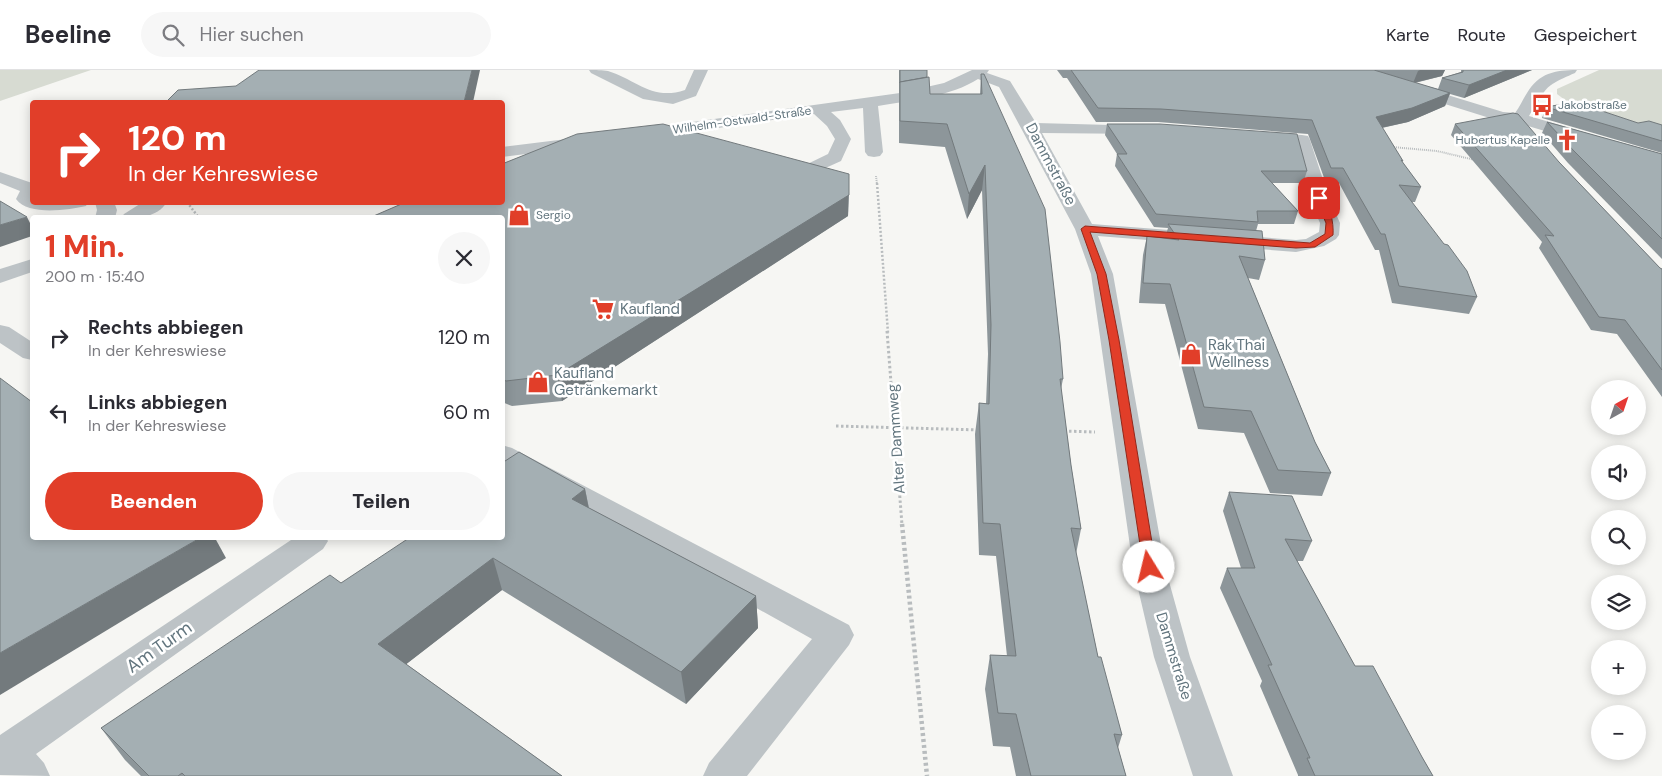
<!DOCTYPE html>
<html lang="de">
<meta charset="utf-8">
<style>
body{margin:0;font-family:"DM Sans",sans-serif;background:#f7f7f7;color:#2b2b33;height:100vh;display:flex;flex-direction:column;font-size:19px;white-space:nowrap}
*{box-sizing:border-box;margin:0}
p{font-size:16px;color:#7c7c81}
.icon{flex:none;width:28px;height:28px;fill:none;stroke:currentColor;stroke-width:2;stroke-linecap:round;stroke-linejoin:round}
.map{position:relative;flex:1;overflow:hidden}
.details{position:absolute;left:30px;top:145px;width:475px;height:325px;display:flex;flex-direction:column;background:#fff;border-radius:5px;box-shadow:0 2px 12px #0003}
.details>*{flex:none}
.top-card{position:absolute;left:30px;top:30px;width:475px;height:105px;border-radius:5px;box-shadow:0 2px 12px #0003;background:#e13e29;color:#fff;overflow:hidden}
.needle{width:32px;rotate:40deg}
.buttons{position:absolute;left:1591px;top:310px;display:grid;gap:10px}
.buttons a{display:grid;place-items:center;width:55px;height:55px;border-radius:50%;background:#fff;box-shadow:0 2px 12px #0003;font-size:25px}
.pin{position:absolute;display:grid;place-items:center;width:42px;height:42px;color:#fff;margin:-21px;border-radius:10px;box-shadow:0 2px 8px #0006}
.me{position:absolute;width:55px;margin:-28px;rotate:351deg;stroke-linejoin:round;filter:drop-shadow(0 0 4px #0008)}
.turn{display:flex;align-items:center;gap:18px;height:105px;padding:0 15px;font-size:22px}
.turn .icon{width:65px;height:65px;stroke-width:2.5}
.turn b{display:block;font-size:35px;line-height:42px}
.round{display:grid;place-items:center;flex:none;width:52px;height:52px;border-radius:26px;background:#f7f7f7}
.head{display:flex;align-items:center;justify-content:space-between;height:85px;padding:0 15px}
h1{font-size:30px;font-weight:800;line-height:38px;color:#e13e29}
.button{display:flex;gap:10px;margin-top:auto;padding:10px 15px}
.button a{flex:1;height:58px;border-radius:30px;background:#e13e29;color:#fff;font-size:20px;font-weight:800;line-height:58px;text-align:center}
.button a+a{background:#f7f7f7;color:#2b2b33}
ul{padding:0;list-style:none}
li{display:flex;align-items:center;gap:15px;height:75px;padding:0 15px}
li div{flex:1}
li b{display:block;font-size:19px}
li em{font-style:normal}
header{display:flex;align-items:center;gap:30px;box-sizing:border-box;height:70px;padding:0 25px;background:#fff;border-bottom:1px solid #e1e1e2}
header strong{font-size:24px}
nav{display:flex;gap:28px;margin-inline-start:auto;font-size:18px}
.search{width:350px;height:45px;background:#f7f7f7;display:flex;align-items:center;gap:12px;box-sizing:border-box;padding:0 18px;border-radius:28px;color:#7c7c81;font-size:19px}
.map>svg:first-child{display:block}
.green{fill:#d7dbd2}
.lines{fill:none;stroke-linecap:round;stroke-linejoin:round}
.path-far3{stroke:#b8bcbe;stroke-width:2;stroke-dasharray:1 1;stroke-linecap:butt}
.path-far2{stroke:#b8bcbe;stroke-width:2.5;stroke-dasharray:2 2;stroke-linecap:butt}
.path-far1{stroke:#b8bcbe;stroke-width:3;stroke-dasharray:2.5 2.5;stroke-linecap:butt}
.path{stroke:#b8bcbe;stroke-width:4.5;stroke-dasharray:3 3;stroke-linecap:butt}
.minor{fill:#bdc3c6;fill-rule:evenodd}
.wall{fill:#8d969a}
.shaded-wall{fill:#737a7d}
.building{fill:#a4afb3;stroke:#737a7d}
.route{fill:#e13e29;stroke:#92281b}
.labels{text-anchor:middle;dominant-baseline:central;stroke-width:5;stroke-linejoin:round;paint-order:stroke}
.far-poi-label{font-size:12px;fill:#62757e;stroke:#fff;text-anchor:start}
.far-street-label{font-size:12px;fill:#62757e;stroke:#fff}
.street-label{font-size:15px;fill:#62757e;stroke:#fff}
.poi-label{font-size:15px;fill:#62757e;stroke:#fff;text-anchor:start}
.near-street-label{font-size:18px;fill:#62757e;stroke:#fff}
</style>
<header>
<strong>Beeline</strong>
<div class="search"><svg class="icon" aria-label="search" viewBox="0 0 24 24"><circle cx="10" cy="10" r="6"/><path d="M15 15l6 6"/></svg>Hier suchen</div>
<nav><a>Karte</a><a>Route</a><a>Gespeichert</a></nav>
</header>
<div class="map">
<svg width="1662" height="706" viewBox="0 0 1662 706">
<rect width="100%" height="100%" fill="#f6f6f3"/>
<g class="green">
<path d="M0 0H91L0 31Z"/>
<path d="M1599 0H1662V61L1581 42 1557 24V19Z"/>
</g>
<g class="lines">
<g class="path-far3">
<path d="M1392 77 1437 81 1475 90"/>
<path d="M876 106 877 114"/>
</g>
<g class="path-far2">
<path d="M877 113 888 263"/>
<path d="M187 132 199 148"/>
</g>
<g class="path-far1">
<path d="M887 261 902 455"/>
<path d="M836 356 980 360"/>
<path d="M1064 361 1095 362"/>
</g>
<path class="path" d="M902 454 927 706"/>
<g class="minor">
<path d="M589 0C595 0 603 0 608 1 637 10 652 31 685 20L694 0H708L696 26 673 34 643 29 591 3Z"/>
<path d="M972 0H989L987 3 1010 11 1036 53 1149 56 1151 59 1149 62 1143 64 1042 63 1092 154 1296 170 1306 169 1319 162 1320 153 1309 128 1295 75 1255 71 1253 67 1255 63 1261 62 1302 65 1308 66 1310 70 1329 128 1340 153 1339 165 1336 169 1324 176 1296 182 1098 166 1113 204 1165 497 1190 587 1233 706H1193L1154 587 1133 497 1091 204 1075 159 999 17 978 9C952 26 909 31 878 36L883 82 880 86 874 87 868 86 865 82 863 38 831 42 840 50 851 69 841 91 801 109 795 108 792 104 795 100 828 84 835 69 827 56 814 44 643 69 637 68 635 64 637 60 643 59 900 23 944 13Z"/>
<path d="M1344 0H1366L1503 42 1515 43C1520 37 1523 29 1527 23 1539 3 1555 0 1577 0L1575 3C1540 18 1549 17 1529 46L1587 63 1589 67 1587 71 1581 72 1518 53 1496 50 1346 3Z"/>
<path d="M583 67 589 68 591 72 589 76 502 87V77Z"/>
<path d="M0 102 32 113V132H88L86 136C68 140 28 146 16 129L20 121 0 113Z"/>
<path d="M95 132H114L117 140 115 148H95L97 140Z"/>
<path d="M143 132H167C157 148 138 148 121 148L124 144Z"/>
<path d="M32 189V202L0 213V199Z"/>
<path d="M0 255 9 257 32 272V290L23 288 0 273Z"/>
<path d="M502 375 512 378 849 555 854 565 849 575 747 706H703L709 693 812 569 502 396Z"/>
<path d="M290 468H326L328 471 323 479 36 684 44 693 50 706 0 705V665L291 470Z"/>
</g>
</g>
<g class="wall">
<path d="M899 0 927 7 930 24H980L981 4 1063 309 1061 319 1071 395 1081 459 1076 484 1098 587 1122 665 1118 678 1126 706H1016L1010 677 993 676 985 619 990 585 1007 586 996 486 979 485 975 364 979 333 986 334 988 284 982 120 967 149 945 77 899 73Z"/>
<path d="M1057 0H1445L1442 6 1415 13 1438 19 1442 8 1461 2V0H1532L1464 28 1450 24 1445 36 1408 52 1382 58 1403 91 1402 92 1421 117 1415 132H1411L1477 227 1469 244 1392 233 1379 180H1375L1339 113H1326L1308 64 1158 52H1096L1067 8H1063Z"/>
<path d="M1546 37 1638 53 1662 55V83L1542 48Z"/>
<path d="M1547 52 1662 84V189L1568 93 1542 63Z"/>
<path d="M1107 54 1307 101 1303 113H1272L1298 141 1294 154H1258L1256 161 1265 190 1259 210 1248 208 1315 372 1331 403 1322 426 1270 423 1244 363 1198 359 1165 234 1139 233 1143 185 1147 166 1165 168 1168 158 1154 157 1115 96 1117 84 1105 65Z"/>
<path d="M1455 54 1559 92 1660 198 1662 199V327L1617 264 1591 260 1539 178 1542 172 1451 65Z"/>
<path d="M849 125 848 146 562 331 512 336 502 332V148Z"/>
<path d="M585 419 589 438 756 526 758 558 686 634 502 520 406 594 562 706H141L125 690 101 658 341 513Z"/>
<path d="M1229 422 1312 471 1303 491H1297L1355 596 1422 687 1433 706H1298V705L1260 616 1262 611 1220 518 1227 498H1241L1223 441Z"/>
</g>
<g class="shaded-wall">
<path d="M472 0H480L473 32H464Z"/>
<path d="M1420 0H1445L1442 6 1413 13 1418 1Z"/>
<path d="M1507 0H1532L1464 28 1469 15Z"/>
<path d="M1450 23 1445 36 1408 52 1371 60 1376 47Z"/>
<path d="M985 95 982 120 967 149 969 124Z"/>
<path d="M849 104 848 146 562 331 557 305Z"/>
<path d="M27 147 32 157V166L0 177V155Z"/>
<path d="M585 419 591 450 572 429Z"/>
<path d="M200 468H215L226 488 0 625V583Z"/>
<path d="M493 488 502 520 391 606 378 574Z"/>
<path d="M756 526 758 558 686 634 681 602Z"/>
</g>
<g class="building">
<path d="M259 0H472L464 32H166L178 20 236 16Z"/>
<path d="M900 0H927V7L900 12V13Z"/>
<path d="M1071 0H1374L1450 23 1412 38 1376 47 1403 91 1401 90 1421 117 1399 115 1444 174 1448 175 1467 201 1477 227 1399 216 1385 164H1381L1343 98H1331L1312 50 1161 39 1098 38Z"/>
<path d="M1463 0H1507L1469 15 1442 8 1463 2Z"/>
<path d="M981 4H984L1045 139 1060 272 1063 309H1060L1071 395 1081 459 1071 458 1098 587H1101L1122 665 1114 664 1126 706H1031L1016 644 998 643 990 585 1016 586 1000 454 983 453 979 333 989 334 991 255 985 95 969 124 947 54 900 51V12L929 7 930 24H982Z"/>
<path d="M1575 32 1638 53 1649 51 1662 55V71L1546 37Z"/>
<path d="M1513 43 1518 44 1559 92 1660 198 1662 199V300L1625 250 1599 247 1545 165 1554 166 1455 54Z"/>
<path d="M1547 52 1662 84V169L1574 81Z"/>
<path d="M663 54 849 104V125L557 305 506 311 502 309V148H369L406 132H502V94L577 64Z"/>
<path d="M1107 54H1160L1297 64 1307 101H1261L1298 141H1257L1258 152 1156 144 1117 84H1127Z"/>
<path d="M0 131 27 147 0 155Z"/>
<path d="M1168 154 1262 161 1265 190 1239 186 1315 372 1331 403 1278 400 1251 341 1204 337 1170 214 1143 213 1147 166 1179 170Z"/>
<path d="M0 308 32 332V468H200L0 583Z"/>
<path d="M519 382 585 419 572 429 756 526 681 602 493 488 378 574 562 706H185L182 703 178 706H149L101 658 330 505 341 513 409 468H502V393Z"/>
<path d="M1229 422 1292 426 1312 471 1285 469 1355 596H1373L1422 687 1433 706H1315L1307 688H1310L1268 595H1272L1227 498H1255Z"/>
</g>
<path class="route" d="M1319 126C1330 132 1334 153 1333 165L1315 177 1296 178 1090 162 1106 204 1119 270 1156 497 1154 501H1144L1109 270 1097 204 1081 159 1085 156 1310 173 1325 164 1326 153 1315 128Z"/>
<defs>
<g id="bus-bare" transform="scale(1.725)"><path d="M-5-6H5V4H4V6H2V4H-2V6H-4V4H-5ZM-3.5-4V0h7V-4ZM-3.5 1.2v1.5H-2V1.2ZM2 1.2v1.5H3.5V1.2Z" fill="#e13e29" stroke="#fff" stroke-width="2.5" paint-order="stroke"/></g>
<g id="church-bare" transform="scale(1.725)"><path d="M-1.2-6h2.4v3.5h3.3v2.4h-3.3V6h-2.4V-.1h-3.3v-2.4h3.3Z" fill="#e13e29" stroke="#fff" stroke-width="2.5" paint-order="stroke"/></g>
<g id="shop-bare" transform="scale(1.725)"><path d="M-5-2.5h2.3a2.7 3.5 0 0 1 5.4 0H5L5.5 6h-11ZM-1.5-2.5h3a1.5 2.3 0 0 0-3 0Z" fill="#e13e29" stroke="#fff" stroke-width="2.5" paint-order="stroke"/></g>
<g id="supermarket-bare" transform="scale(1.725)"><path d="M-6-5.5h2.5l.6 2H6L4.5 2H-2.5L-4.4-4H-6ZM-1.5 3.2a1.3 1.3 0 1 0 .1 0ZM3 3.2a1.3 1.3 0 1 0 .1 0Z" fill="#e13e29" stroke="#fff" stroke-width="2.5" paint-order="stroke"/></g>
</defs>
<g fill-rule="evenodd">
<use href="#bus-bare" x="1542" y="35"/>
<use href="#church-bare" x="1567" y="70"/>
<use href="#shop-bare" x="519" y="145"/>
<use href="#supermarket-bare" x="603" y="239"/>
<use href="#shop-bare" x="1191" y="284"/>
<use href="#shop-bare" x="538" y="312"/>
</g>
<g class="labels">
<g class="far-poi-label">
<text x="1558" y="35">Jakobstraße</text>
<text x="1550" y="70" text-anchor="end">Hubertus Kapelle</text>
<text x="536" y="145">Sergio</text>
</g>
<g class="far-street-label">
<text transform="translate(742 50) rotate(-8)">Wilhelm-Ostwald-Straße</text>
</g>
<g class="street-label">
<text transform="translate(1051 94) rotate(62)">Dammstraße</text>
<text transform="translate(896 369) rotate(-94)">Alter Dammweg</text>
<text transform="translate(1174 586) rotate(73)">Dammstraße</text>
</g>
<g class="poi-label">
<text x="620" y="239">Kaufland</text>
<text x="1208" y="275">Rak Thai<tspan x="1208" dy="17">Wellness</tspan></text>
<text x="554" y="303">Kaufland<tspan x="554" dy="17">Getränkemarkt</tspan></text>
</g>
<g class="near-street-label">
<text transform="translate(159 577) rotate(-35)">Am Turm</text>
</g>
</g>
</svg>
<div class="buttons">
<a><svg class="needle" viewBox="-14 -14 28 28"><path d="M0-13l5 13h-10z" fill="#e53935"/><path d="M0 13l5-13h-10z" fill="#7c7c81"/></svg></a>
<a><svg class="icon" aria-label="sound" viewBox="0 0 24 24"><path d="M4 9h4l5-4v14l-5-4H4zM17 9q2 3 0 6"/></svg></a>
<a><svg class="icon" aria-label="search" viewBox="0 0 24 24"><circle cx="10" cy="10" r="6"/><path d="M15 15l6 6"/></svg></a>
<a><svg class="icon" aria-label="layers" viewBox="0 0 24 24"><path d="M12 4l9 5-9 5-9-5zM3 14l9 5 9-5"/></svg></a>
<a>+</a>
<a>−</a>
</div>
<div class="pin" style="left:1319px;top:128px;background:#d93025"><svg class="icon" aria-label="arrive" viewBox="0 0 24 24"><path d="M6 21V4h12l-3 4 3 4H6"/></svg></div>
<svg class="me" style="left:1149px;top:497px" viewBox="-20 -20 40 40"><circle r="19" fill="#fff"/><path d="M0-13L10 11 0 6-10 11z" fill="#e13e29"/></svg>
<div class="top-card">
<div class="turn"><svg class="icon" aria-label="right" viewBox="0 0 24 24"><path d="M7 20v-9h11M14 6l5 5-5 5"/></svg><div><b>120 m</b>In der Kehreswiese</div></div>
</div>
<section class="details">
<div class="head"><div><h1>1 Min.</h1><p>200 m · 15:40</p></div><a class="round"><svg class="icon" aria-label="close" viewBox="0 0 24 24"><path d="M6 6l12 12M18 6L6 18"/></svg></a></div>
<ul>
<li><svg class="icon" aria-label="right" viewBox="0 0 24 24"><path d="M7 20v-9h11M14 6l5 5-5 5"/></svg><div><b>Rechts abbiegen</b><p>In der Kehreswiese</p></div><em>120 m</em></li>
<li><svg class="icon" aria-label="left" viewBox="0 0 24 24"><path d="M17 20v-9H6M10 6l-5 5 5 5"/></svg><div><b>Links abbiegen</b><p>In der Kehreswiese</p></div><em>60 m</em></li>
</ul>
<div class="button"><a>Beenden</a><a>Teilen</a></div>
</section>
</div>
